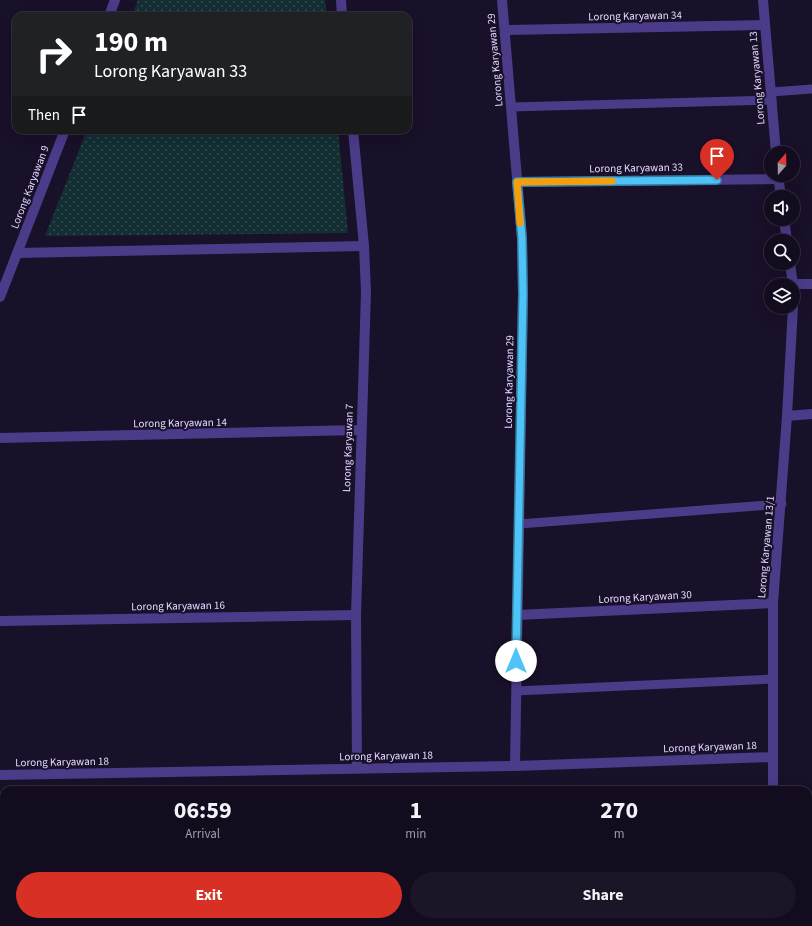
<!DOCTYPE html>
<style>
body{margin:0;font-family:"Source Sans 3",sans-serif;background:#1c1528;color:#f1f3f6;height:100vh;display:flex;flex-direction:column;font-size:15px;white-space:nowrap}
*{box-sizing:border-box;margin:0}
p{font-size:13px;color:#9d9ba4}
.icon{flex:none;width:22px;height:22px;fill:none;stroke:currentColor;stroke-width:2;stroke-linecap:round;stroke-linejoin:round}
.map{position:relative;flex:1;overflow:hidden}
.panel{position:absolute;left:0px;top:786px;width:812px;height:140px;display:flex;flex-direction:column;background:#130c1f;border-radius:12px 12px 0 0;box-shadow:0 4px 16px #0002,0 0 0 1px #322c3d}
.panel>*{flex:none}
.hud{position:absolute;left:12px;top:12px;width:400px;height:122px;border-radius:12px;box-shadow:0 4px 16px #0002,0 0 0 1px #322c3d;background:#202124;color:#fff;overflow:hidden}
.needle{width:26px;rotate:20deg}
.fabs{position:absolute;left:764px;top:146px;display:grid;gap:8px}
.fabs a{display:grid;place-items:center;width:36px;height:36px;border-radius:50%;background:#130c1f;box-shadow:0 4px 16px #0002,0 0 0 1px #322c3d;font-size:20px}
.pin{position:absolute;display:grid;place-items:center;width:34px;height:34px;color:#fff;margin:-41px -17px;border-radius:50% 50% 50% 0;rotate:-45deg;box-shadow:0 0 4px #0007}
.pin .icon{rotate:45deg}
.me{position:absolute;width:44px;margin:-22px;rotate:0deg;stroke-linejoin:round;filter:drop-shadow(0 0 3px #0008)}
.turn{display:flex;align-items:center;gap:14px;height:84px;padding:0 16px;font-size:18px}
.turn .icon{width:52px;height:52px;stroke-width:2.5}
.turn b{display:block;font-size:28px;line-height:34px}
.then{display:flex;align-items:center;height:38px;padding:0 16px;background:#0003;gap:8px;font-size:15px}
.eta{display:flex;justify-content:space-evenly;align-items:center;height:68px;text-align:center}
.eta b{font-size:24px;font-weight:700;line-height:28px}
.action{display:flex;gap:8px;margin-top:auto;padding:8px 16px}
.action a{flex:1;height:46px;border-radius:24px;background:#d93025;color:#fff;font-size:16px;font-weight:700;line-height:46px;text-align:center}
.action a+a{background:#1c1528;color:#f1f3f6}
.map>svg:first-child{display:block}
.green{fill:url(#green-dots)}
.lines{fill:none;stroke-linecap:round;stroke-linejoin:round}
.lane{stroke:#4b3b89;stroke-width:9}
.street{stroke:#4b3b89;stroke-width:10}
.route-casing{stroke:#337fa1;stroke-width:10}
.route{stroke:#4fc3f7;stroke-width:7}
.slow{stroke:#f59e0b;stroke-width:7}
.labels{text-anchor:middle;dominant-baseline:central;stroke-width:4;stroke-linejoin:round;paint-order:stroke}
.street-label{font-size:11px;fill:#e4d9ff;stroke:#191029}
</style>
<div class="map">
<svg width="812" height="926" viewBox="0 0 812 926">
<defs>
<pattern id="green-dots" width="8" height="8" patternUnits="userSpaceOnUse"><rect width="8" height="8" fill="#132f34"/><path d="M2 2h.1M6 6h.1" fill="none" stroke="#354d52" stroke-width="1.8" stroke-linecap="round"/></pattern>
</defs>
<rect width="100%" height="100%" fill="#191029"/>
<g class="green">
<path d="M138 0H325L327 16H132Z"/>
<path d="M87 130H338L348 233 45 236Z"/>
</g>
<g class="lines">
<g class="lane">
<path d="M771 92 812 89"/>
<path d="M511 107 772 100"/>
<path d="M519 524 782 504"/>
<path d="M516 691 773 679"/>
</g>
<g class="street">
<path d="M341 0 342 16"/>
<path d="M502 0 522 238 523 294 515 766"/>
<path d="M763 0 776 153"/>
<path d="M109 16 115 0"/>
<path d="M505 30 764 25"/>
<path d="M353 130 364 246 366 292 356 615 357 768"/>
<path d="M778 175 781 197"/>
<path d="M517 182 779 179"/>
<path d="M784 219 787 241"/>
<path d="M17 253 364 246"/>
<path d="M790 263 793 285"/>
<path d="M793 284H812"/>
<path d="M0 297 65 130"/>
<path d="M787 416 812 414"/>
<path d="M0 438 360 430"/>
<path d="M517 615 773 603"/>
<path d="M0 621 356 615"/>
<path d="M0 775 515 766 773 757"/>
<path d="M773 790V603L787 416 793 307"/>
<path d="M808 922H812"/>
<path d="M658 926 770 922"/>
</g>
</g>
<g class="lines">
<g class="route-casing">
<path id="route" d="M516 661 523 294 522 238 517 182 717 180"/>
</g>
<use href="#route" class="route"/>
<path class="slow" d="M520 223 517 182 612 181"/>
</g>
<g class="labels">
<g class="street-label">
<text transform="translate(635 16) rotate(-1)">Lorong Karyawan 34</text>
<text transform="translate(495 60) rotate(-95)">Lorong Karyawan 29</text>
<text transform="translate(757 78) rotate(-95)">Lorong Karyawan 13</text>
<text transform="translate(636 168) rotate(-1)">Lorong Karyawan 33</text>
<text transform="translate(30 187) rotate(-69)">Lorong Karyawan 9</text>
<text transform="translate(509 382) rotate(-89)">Lorong Karyawan 29</text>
<text transform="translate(180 423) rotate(-1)">Lorong Karyawan 14</text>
<text transform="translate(348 448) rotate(-88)">Lorong Karyawan 7</text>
<text transform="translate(766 547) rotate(-85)">Lorong Karyawan 13/1</text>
<text transform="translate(645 597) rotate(-3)">Lorong Karyawan 30</text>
<text transform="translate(178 606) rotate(-1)">Lorong Karyawan 16</text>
<text transform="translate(710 747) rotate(-2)">Lorong Karyawan 18</text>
<text transform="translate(386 756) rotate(-1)">Lorong Karyawan 18</text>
<text transform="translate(62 762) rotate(-1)">Lorong Karyawan 18</text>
</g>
</g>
</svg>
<div class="fabs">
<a><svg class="needle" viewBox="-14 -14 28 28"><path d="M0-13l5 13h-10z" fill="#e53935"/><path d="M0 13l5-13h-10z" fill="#9d9ba4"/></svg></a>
<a><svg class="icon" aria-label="sound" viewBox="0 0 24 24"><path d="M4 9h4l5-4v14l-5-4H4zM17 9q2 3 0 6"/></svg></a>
<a><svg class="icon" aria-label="search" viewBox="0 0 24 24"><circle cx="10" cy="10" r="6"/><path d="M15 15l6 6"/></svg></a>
<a><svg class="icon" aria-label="layers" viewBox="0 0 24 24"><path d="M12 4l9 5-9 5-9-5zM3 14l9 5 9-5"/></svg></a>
</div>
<div class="pin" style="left:717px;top:180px;background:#d93025"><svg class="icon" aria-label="arrive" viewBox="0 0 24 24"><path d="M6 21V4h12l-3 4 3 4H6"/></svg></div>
<svg class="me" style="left:516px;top:661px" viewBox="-20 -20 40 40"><circle r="19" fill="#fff"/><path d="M0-13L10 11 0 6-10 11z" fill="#4fc3f7"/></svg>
<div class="hud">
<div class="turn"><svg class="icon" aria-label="right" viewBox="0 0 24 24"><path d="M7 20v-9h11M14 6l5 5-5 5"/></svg><div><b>190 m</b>Lorong Karyawan 33</div></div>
<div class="then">Then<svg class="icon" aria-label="arrive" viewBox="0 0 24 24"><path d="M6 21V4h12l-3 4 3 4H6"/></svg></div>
</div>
<section class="panel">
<div class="eta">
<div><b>06:59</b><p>Arrival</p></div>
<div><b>1</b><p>min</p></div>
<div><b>270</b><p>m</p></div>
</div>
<div class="action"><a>Exit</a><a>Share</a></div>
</section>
</div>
